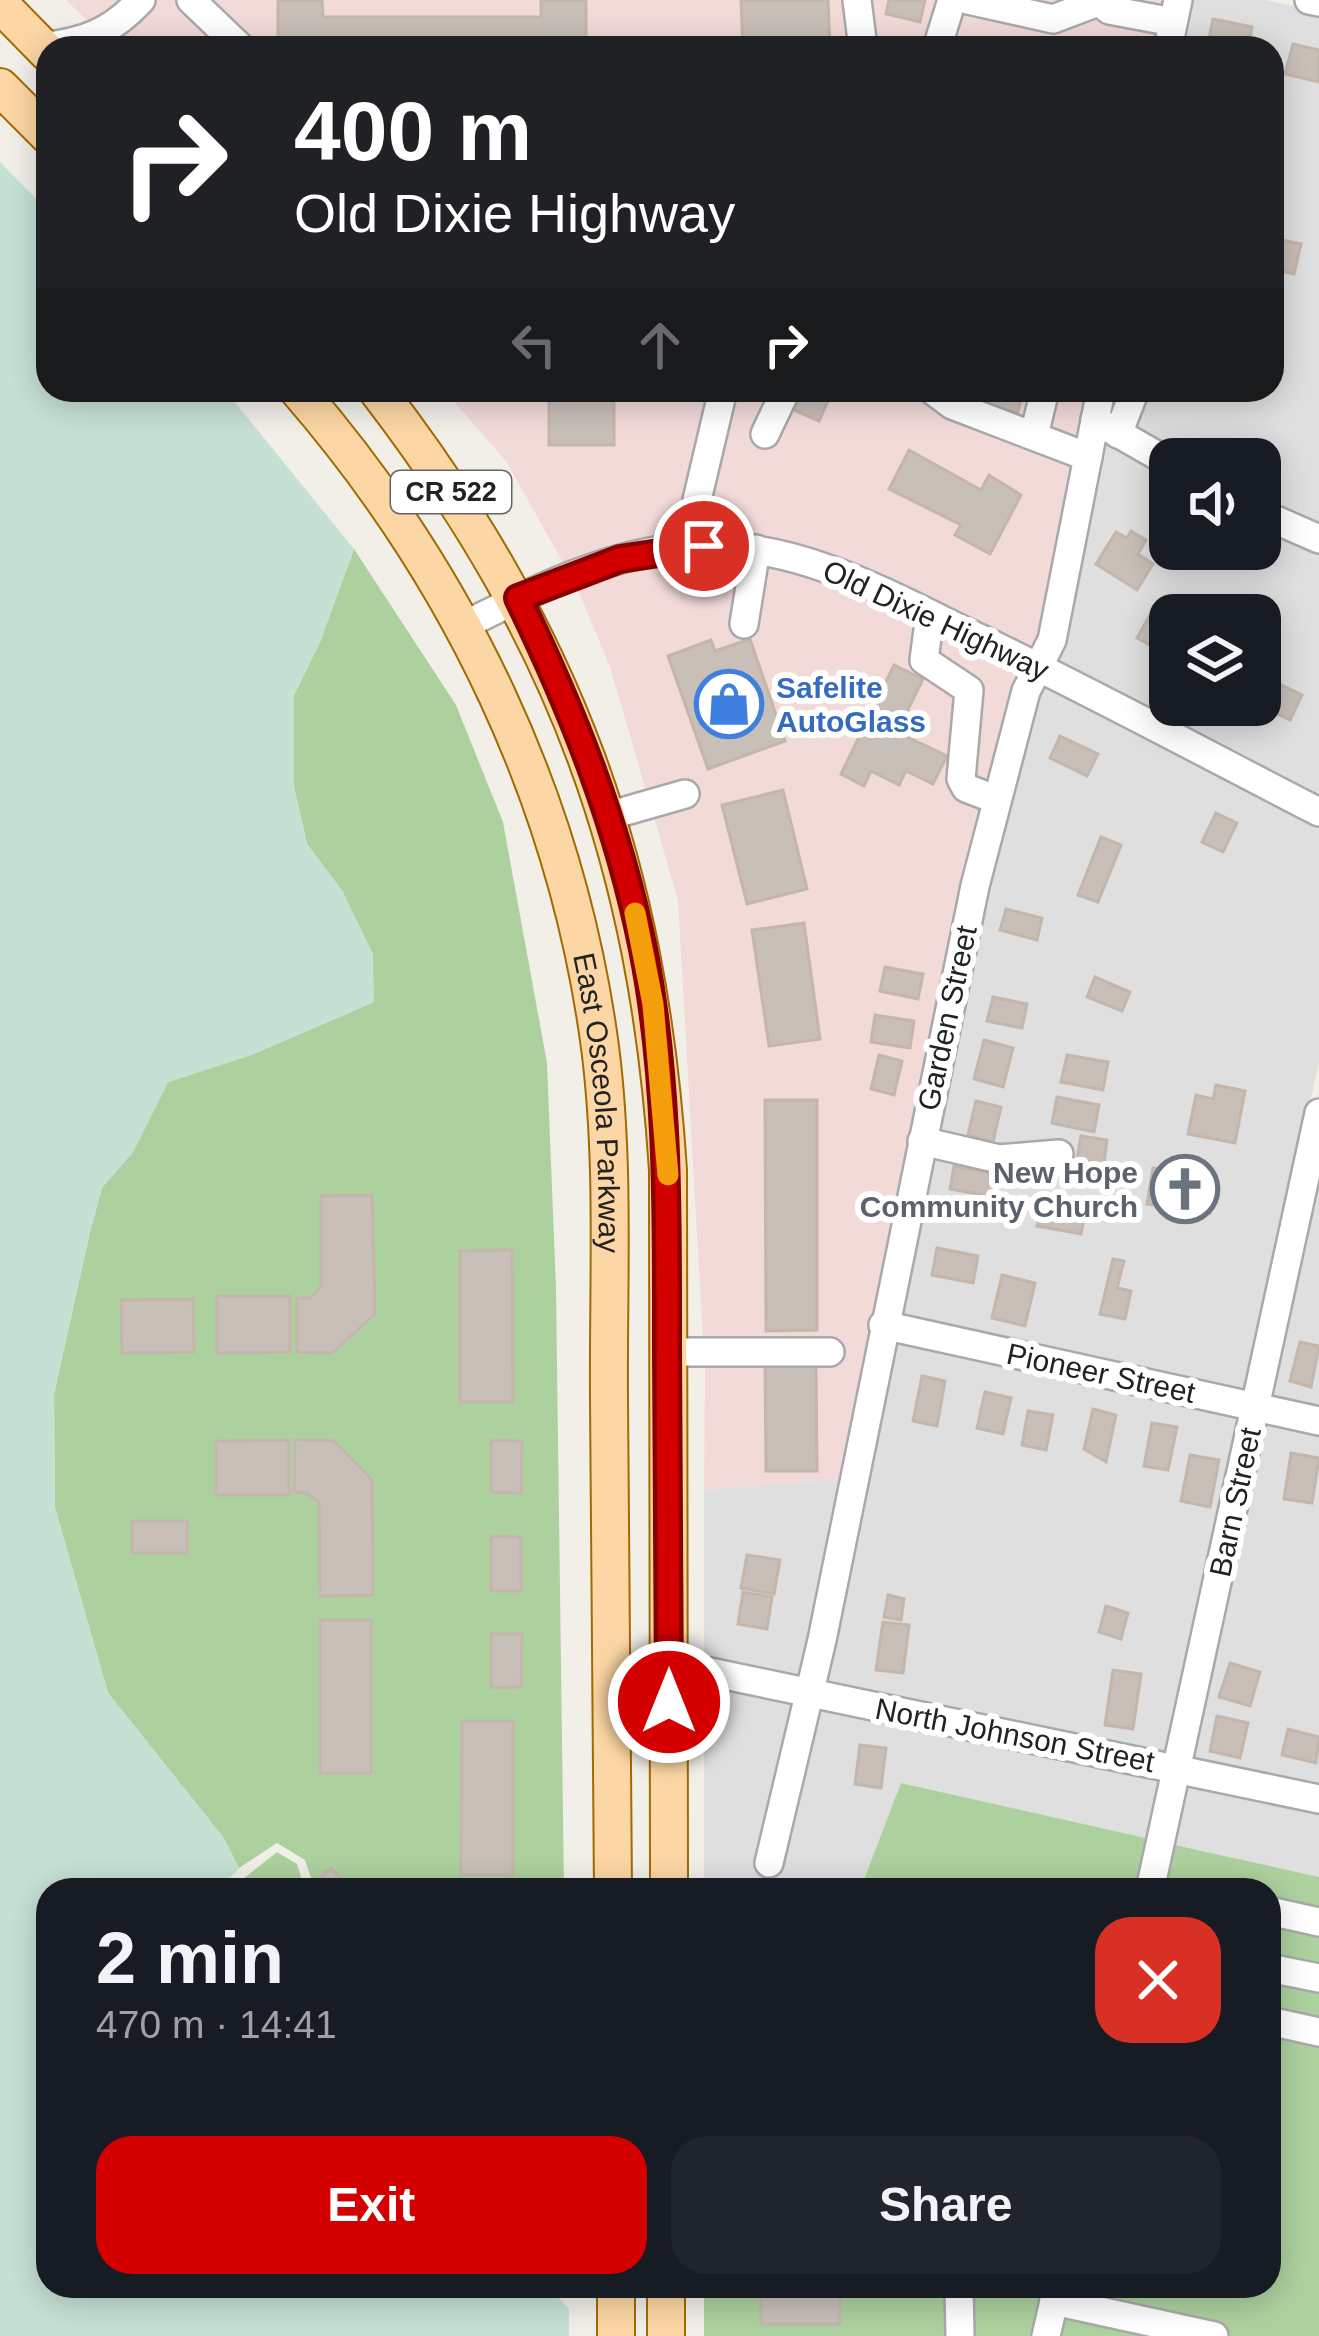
<!DOCTYPE html>
<meta charset="utf-8">
<style>
body{margin:0;font-family:Arial,sans-serif;background:#20242c;color:#f1f3f6;height:100vh;display:flex;flex-direction:column;font-size:45px;white-space:nowrap}
*{box-sizing:border-box;margin:0}
p{font-size:39px;color:#9ea1a6}
.icon{flex:none;width:66px;height:66px;fill:none;stroke:currentColor;stroke-width:2;stroke-linecap:round;stroke-linejoin:round}
.map{position:relative;flex:1;overflow:hidden}
.drawer{position:absolute;left:36px;top:1878px;width:1245px;height:420px;display:flex;flex-direction:column;background:#171b24;border-radius:36px;box-shadow:0 6px 30px #0003}
.drawer>*{flex:none}
.top-card{position:absolute;left:36px;top:36px;width:1248px;height:366px;border-radius:36px;box-shadow:0 6px 30px #0003;background:#202124;color:#fff;overflow:hidden}
.tools{position:absolute;left:1149px;top:438px;display:grid;gap:24px}
.tools a{display:grid;place-items:center;width:132px;height:132px;border-radius:24px;background:#171b24;box-shadow:0 6px 30px #0003;font-size:60px}
.pin{position:absolute;display:grid;place-items:center;width:102px;height:102px;color:#fff;margin:-51px;border:6px solid #fff;border-radius:50%;box-shadow:0 3px 12px #0007}
.me{position:absolute;width:132px;margin:-66px;rotate:0deg;stroke-linejoin:round;filter:drop-shadow(0 0 9px #0008)}
.turn{display:flex;align-items:center;gap:42px;height:252px;padding:0 60px;font-size:54px}
.turn .icon{width:156px;height:156px;stroke-width:2.5}
.turn b{display:block;font-size:84px;line-height:102px}
.lanes{display:flex;align-items:center;height:114px;padding:0 60px;background:#0003;justify-content:center;gap:60px;direction:ltr}
.lanes .off{opacity:.35}
.round{display:grid;place-items:center;flex:none;width:126px;height:126px;border-radius:36px;background:#20242c}
.overview{display:flex;align-items:center;justify-content:space-between;height:204px;padding:0 60px}
h1{font-size:72px;font-weight:600;line-height:90px}
.primary-button{display:flex;gap:24px;margin-top:auto;padding:24px 60px}
.primary-button a{flex:1;height:138px;border-radius:36px;background:#d40000;color:#fff;font-size:48px;font-weight:600;line-height:138px;text-align:center}
.primary-button a+a{background:#20242c;color:#f1f3f6}
.map>svg:first-child{display:block}
.residential{fill:#e0dfdf;fill-rule:evenodd}
.commercial{fill:#f2dad9}
.forest{fill:#add19e}
.wetland{fill:#c6e0d4}
.building{fill:#c7bfb8;stroke:#c4b6ab;stroke-width:3}
.lines{fill:none;stroke-linecap:round;stroke-linejoin:round}
.minor-casing{stroke:#a9a9a9;stroke-width:32}
.major-casing{stroke:#a06b00;stroke-width:40}
.minor{stroke:#fff;stroke-width:27}
.major{stroke:#fcd6a4;stroke-width:36}
.route-casing{stroke:#8a0000;stroke-width:30}
.route{stroke:#d40000;stroke-width:21}
.slow{stroke:#f59e0b;stroke-width:21}
.labels{text-anchor:middle;dominant-baseline:central;stroke-width:12;stroke-linejoin:round;paint-order:stroke}
.shield{fill:#fff;stroke:#646464;stroke-width:3}
.shield-label{font-size:27px;font-weight:bold;fill:#222}
.street-label{font-size:30px;fill:#222;stroke:#fff}
.shop-label{font-size:30px;font-weight:bold;fill:#366cbe;stroke:#fff;text-anchor:start}
.worship-label{font-size:30px;font-weight:bold;fill:#5b616d;stroke:#fff;text-anchor:end}
</style>
<div class="map">
<svg width="1319" height="2336" viewBox="0 0 1319 2336">
<rect width="100%" height="100%" fill="#f2efe9"/>
<g class="residential">
<path d="M1189 0H1265L1319 12V801L1051 662 1112 390H1272V48H1179ZM1170 459H1260V549H1170ZM1170 615H1260V705H1170Z"/>
<path d="M1042 680 1319 823V1062L1246 1395 896 1318 986 888Z"/>
<path d="M1319 1165V1411L1268 1400Z"/>
<path d="M892 1337 1242 1414 1169 1756 820 1685Z"/>
<path d="M1264 1419 1319 1431V1790L1190 1761Z"/>
<path d="M842 1478 799 1681 704 1661V1490Z"/>
<path d="M704 1681 794 1700 757 1871 778 1874 815 1704 1165 1775 1150 1839 902 1783 860 1890H754L704 1879Z"/>
<path d="M1186 1780 1319 1810V1877L1172 1844Z"/>
</g>
<g class="commercial">
<path d="M66 0H1167L1157 48H115Z"/>
<path d="M444 390H1090L1041 637 1032 652 800 548 566 568 506 461Z"/>
<path d="M680 557 754 558 840 583 1023 670 964 884 842 1478 704 1490 705 1375 678 900 610 667 576 585Z"/>
</g>
<g class="forest">
<path d="M354 549 456 705 503 822 547 1063 556 1288 564 1890H315L305 1860 277 1843 239 1868 223 1837 108 1693 55 1508 54 1394 89 1236 102 1187 133 1152 168 1082 251 1055 374 1002 343 892 307 844 294 787V695L320 642Z"/>
<path d="M901 1783 1150 1839 1138 1890H860Z"/>
<path d="M1171 1844 1319 1877V2336H1057L1069 2286H1269V1890H1161Z"/>
<path d="M277 1852 297 1864 305 1890H229Z"/>
<path d="M704 2286H1046L1035 2336H704Z"/>
</g>
<path class="wetland" d="M0 162 48 211V390H225L354 549 320 642 294 695V787L307 844 343 892 373 954 374 1002 251 1055 168 1082 133 1152 102 1188 89 1236 54 1394 55 1508 108 1693 223 1837 239 1868 219 1890H48V2286H548L569 2309V2336H0Z"/>
<g class="building">
<path d="M278 0H322L323 17H541V0H586V48H278Z"/>
<path d="M741 0H828L830 48H743Z"/>
<path d="M889 0H925L920 22 886 14Z"/>
<path d="M1213 19 1252 27 1248 48H1207Z"/>
<path d="M1293 44 1319 50V82L1285 74Z"/>
<path d="M1272 238 1301 244 1294 274 1272 269Z"/>
<rect x="549" y="390" width="65" height="55"/>
<path d="M803 390H833L819 421 794 410Z"/>
<path d="M954 390H1023L1018 412 952 398Z"/>
<path d="M909 450 981 490 989 475 1021 495 990 554 955 535 961 525 889 489Z"/>
<path d="M1131 531 1146 540 1138 554 1153 564 1137 590 1096 564 1116 532 1127 538Z"/>
<path d="M1151 613 1170 624V656L1137 638Z"/>
<path d="M750 639 785 741 708 769 668 656 711 640 715 651Z"/>
<path d="M894 665 923 679 897 732 947 756 933 784 906 771 899 785 871 771 864 786 841 774Z"/>
<path d="M1261 675 1302 695 1290 720 1259 705Z"/>
<path d="M1060 736 1098 754 1087 776 1050 758Z"/>
<path d="M783 790 807 889 747 904 722 805Z"/>
<path d="M1216 813 1237 823 1223 852 1202 842Z"/>
<path d="M1101 837 1121 845 1098 902 1078 895Z"/>
<path d="M1006 909 1042 918 1037 940 1000 930Z"/>
<path d="M804 923 820 1039 769 1046 752 930Z"/>
<path d="M885 967 923 974 918 999 880 991Z"/>
<path d="M1095 977 1130 992 1122 1011 1087 997Z"/>
<path d="M993 997 1027 1004 1022 1028 987 1021Z"/>
<path d="M875 1015 914 1021 910 1048 871 1042Z"/>
<path d="M984 1040 1013 1048 1003 1087 974 1079Z"/>
<path d="M879 1055 902 1061 894 1095 871 1089Z"/>
<path d="M1067 1055 1108 1062 1103 1090 1061 1082Z"/>
<path d="M1216 1085 1245 1091 1235 1143 1188 1134 1196 1095 1213 1099Z"/>
<path d="M1057 1097 1099 1105 1094 1132 1052 1123Z"/>
<path d="M765 1100H817V1330L766 1331Z"/>
<path d="M976 1101 1001 1107 993 1142 968 1135Z"/>
<path d="M1081 1136 1107 1140 1104 1163 1077 1159Z"/>
<path d="M954 1166 994 1174 990 1196 950 1189Z"/>
<path d="M1153 1168 1216 1177 1210 1213 1147 1204Z"/>
<path d="M372 1195 375 1314 332 1353 297 1352V1298H310L321 1286V1196Z"/>
<path d="M1042 1200 1086 1208 1081 1234 1037 1226Z"/>
<path d="M937 1248 978 1256 973 1283 932 1275Z"/>
<path d="M512 1250 513 1402H460V1251Z"/>
<path d="M1113 1259 1124 1261 1117 1288 1131 1291 1125 1319 1100 1314Z"/>
<path d="M1002 1275 1035 1283 1025 1326 992 1318Z"/>
<path d="M217 1296H290V1352L217 1353Z"/>
<path d="M193 1299 194 1352 122 1353 121 1300Z"/>
<path d="M1300 1342 1319 1346 1311 1387 1290 1381Z"/>
<path d="M765 1358H816L817 1471H766Z"/>
<path d="M922 1376 945 1381 937 1426 913 1421Z"/>
<path d="M985 1392 1011 1398 1003 1434 977 1428Z"/>
<path d="M1093 1409 1116 1415 1106 1462 1084 1449Z"/>
<path d="M1028 1411 1053 1415 1046 1450 1022 1445Z"/>
<path d="M1152 1423 1177 1427 1168 1470 1144 1466Z"/>
<path d="M289 1440V1495H216V1441Z"/>
<path d="M295 1440H333L372 1480 373 1595 320 1596 319 1503 307 1493 294 1492Z"/>
<path d="M491 1440 522 1441 521 1493 491 1492Z"/>
<path d="M1291 1453 1319 1458 1312 1503 1284 1499Z"/>
<path d="M1190 1455 1219 1460 1210 1507 1181 1501Z"/>
<rect x="132" y="1521" width="55" height="32"/>
<path d="M491 1536 521 1537V1591H491Z"/>
<path d="M747 1555 780 1560 774 1594 741 1588Z"/>
<path d="M743 1592 772 1597 767 1629 738 1624Z"/>
<path d="M888 1595 904 1599 901 1620 884 1617Z"/>
<path d="M1106 1606 1128 1613 1121 1639 1099 1632Z"/>
<rect x="320" y="1620" width="51" height="153"/>
<path d="M883 1622 909 1625 903 1673 876 1670Z"/>
<path d="M491 1634H522L521 1687 491 1688Z"/>
<path d="M1230 1663 1260 1672 1250 1706 1219 1697Z"/>
<path d="M1113 1670 1141 1674 1133 1729 1105 1725Z"/>
<path d="M1217 1716 1248 1723 1240 1758 1210 1751Z"/>
<path d="M462 1721H513V1875H461Z"/>
<path d="M1288 1729 1319 1737 1316 1763 1282 1755Z"/>
<path d="M860 1745 886 1748 881 1788 855 1784Z"/>
<path d="M331 1868 352 1890H309Z"/>
<path d="M801 2286 840 2291V2324H761V2291H801Z"/>
</g>
<g class="lines">
<g class="minor-casing">
<g id="minor">
<path d="M191 0 241 48"/>
<path d="M857 0 863 48"/>
<path d="M968 0 1053 19 1098 2"/>
<path d="M1098 0 1109 10 1173 22"/>
<path d="M1309 0 1319 2"/>
<path d="M42 47C86 42 111 32 141 0"/>
<path d="M937 48 952 0"/>
<path d="M1168 48 1178 0"/>
<path d="M932 390 952 405 1088 457"/>
<path d="M1095 420 1170 463"/>
<path d="M765 434 786 390"/>
<path d="M1118 434 1135 390"/>
<path d="M1034 435 1045 390"/>
<path d="M1260 513 1319 539"/>
<path d="M704 546 697 500 723 390"/>
<path d="M930 615 924 660 969 690 961 779 966 788 997 800"/>
<path d="M744 624 756 549"/>
<path d="M465 625C539 588 620 547 705 546 805 545 891 596 979 638 1093 693 1206 754 1319 812"/>
<path d="M608 816 685 794"/>
<path d="M922 1141 999 1159 1059 1154"/>
<path d="M883 1325 1319 1421"/>
<path d="M667 1352H830"/>
<path d="M710 1672 1319 1799"/>
<path d="M769 1863 822 1640 975 886 1026 691 1052 640 1101 390"/>
<path d="M1150 1890 1319 1113"/>
<path d="M1269 1911 1319 1922"/>
<path d="M1269 1968 1319 1978"/>
<path d="M1269 2021 1319 2032"/>
<path d="M959 2286 960 2336"/>
<path d="M1054 2301 1214 2336"/>
<path d="M1046 2336 1057 2288"/>
</g>
</g>
<g class="major-casing">
<g id="major">
<path d="M0 4 48 53"/>
<path d="M0 87 48 135"/>
<path id="s1" d="M298 390C460 577 567 800 600 1047 615 1163 608 1283 609 1400 611 1564 612 1727 613 1890"/>
<path d="M377 390C566 636 648 862 668 1170L669 1890"/>
<path d="M616 2286V2336"/>
<path d="M666 2336V2286"/>
</g>
</g>
<use href="#minor" class="minor"/>
<use href="#major" class="major"/>
</g>
<g class="lines">
<g class="route-casing">
<path id="route" d="M669 1702C669 1584 667 1466 667 1348 667 1214 669 1081 643 949 618 825 573 711 518 598L620 559 704 546"/>
</g>
<use href="#route" class="route"/>
<path class="slow" d="M635 913 653 1004 668 1175"/>
</g>
<defs>
<g id="shop-ring" transform="scale(3.45)"><circle r="9.5" fill="#fff" stroke="#3f7fe0" stroke-width="1.5"/><path d="M-5-2.5h2.3a2.7 3.5 0 0 1 5.4 0H5L5.5 6h-11ZM-1.5-2.5h3a1.5 2.3 0 0 0-3 0Z" fill="#3f7fe0"/></g>
<g id="church-ring" transform="scale(3.45)"><circle r="9.5" fill="#fff" stroke="#6b7280" stroke-width="1.5"/><path d="M-1.2-6h2.4v3.5h3.3v2.4h-3.3V6h-2.4V-.1h-3.3v-2.4h3.3Z" fill="#6b7280"/></g>
</defs>
<g fill-rule="evenodd">
<use href="#shop-ring" x="729" y="704"/>
<use href="#church-ring" x="1185" y="1189"/>
</g>
<g class="labels">
<rect class="shield" x="391" y="471" width="120" height="42" rx="9"/>
<g class="shield-label">
<text x="451" y="492">CR 522</text>
</g>
<g class="street-label">
<text transform="translate(936 620) rotate(25)">Old Dixie Highway</text>
<text transform="translate(947 1018) rotate(-78)">Garden Street</text>
<text stroke="none"><textPath href="#s1" startOffset="789">East Osceola Parkway</textPath></text>
<text transform="translate(1101 1373) rotate(12)">Pioneer Street</text>
<text transform="translate(1235 1502) rotate(-78)">Barn Street</text>
<text transform="translate(1015 1735) rotate(11)">North Johnson Street</text>
</g>
<g class="shop-label">
<text x="776" y="687">Safelite<tspan x="776" dy="34">AutoGlass</tspan></text>
</g>
<g class="worship-label">
<text x="1138" y="1172">New Hope<tspan x="1138" dy="34">Community Church</tspan></text>
</g>
</g>
</svg>
<div class="tools">
<a><svg class="icon" aria-label="sound" viewBox="0 0 24 24"><path d="M4 9h4l5-4v14l-5-4H4zM17 9q2 3 0 6"/></svg></a>
<a><svg class="icon" aria-label="layers" viewBox="0 0 24 24"><path d="M12 4l9 5-9 5-9-5zM3 14l9 5 9-5"/></svg></a>
</div>
<div class="pin" style="left:704px;top:546px;background:#d93025"><svg class="icon" aria-label="arrive" viewBox="0 0 24 24"><path d="M6 21V4h12l-3 4 3 4H6"/></svg></div>
<svg class="me" style="left:669px;top:1702px" viewBox="-20 -20 40 40"><circle r="17" fill="#d40000" stroke="#fff" stroke-width="3"/><path d="M0-11L8 9 0 5-8 9z" fill="#fff"/></svg>
<div class="top-card">
<div class="turn"><svg class="icon" aria-label="right" viewBox="0 0 24 24"><path d="M7 20v-9h11M14 6l5 5-5 5"/></svg><div><b>400 m</b>Old Dixie Highway</div></div>
<div class="lanes"><svg class="icon off" aria-label="left" viewBox="0 0 24 24"><path d="M17 20v-9H6M10 6l-5 5 5 5"/></svg><svg class="icon off" aria-label="ahead" viewBox="0 0 24 24"><path d="M12 20V5M6 11l6-6 6 6"/></svg><svg class="icon" aria-label="right" viewBox="0 0 24 24"><path d="M7 20v-9h11M14 6l5 5-5 5"/></svg></div>
</div>
<section class="drawer">
<div class="overview"><div><h1>2 min</h1><p>470 m · 14:41</p></div><a class="round" style="background:#d93025;color:#fff"><svg class="icon" aria-label="close" viewBox="0 0 24 24"><path d="M6 6l12 12M18 6L6 18"/></svg></a></div>
<div class="primary-button"><a>Exit</a><a>Share</a></div>
</section>
</div>
